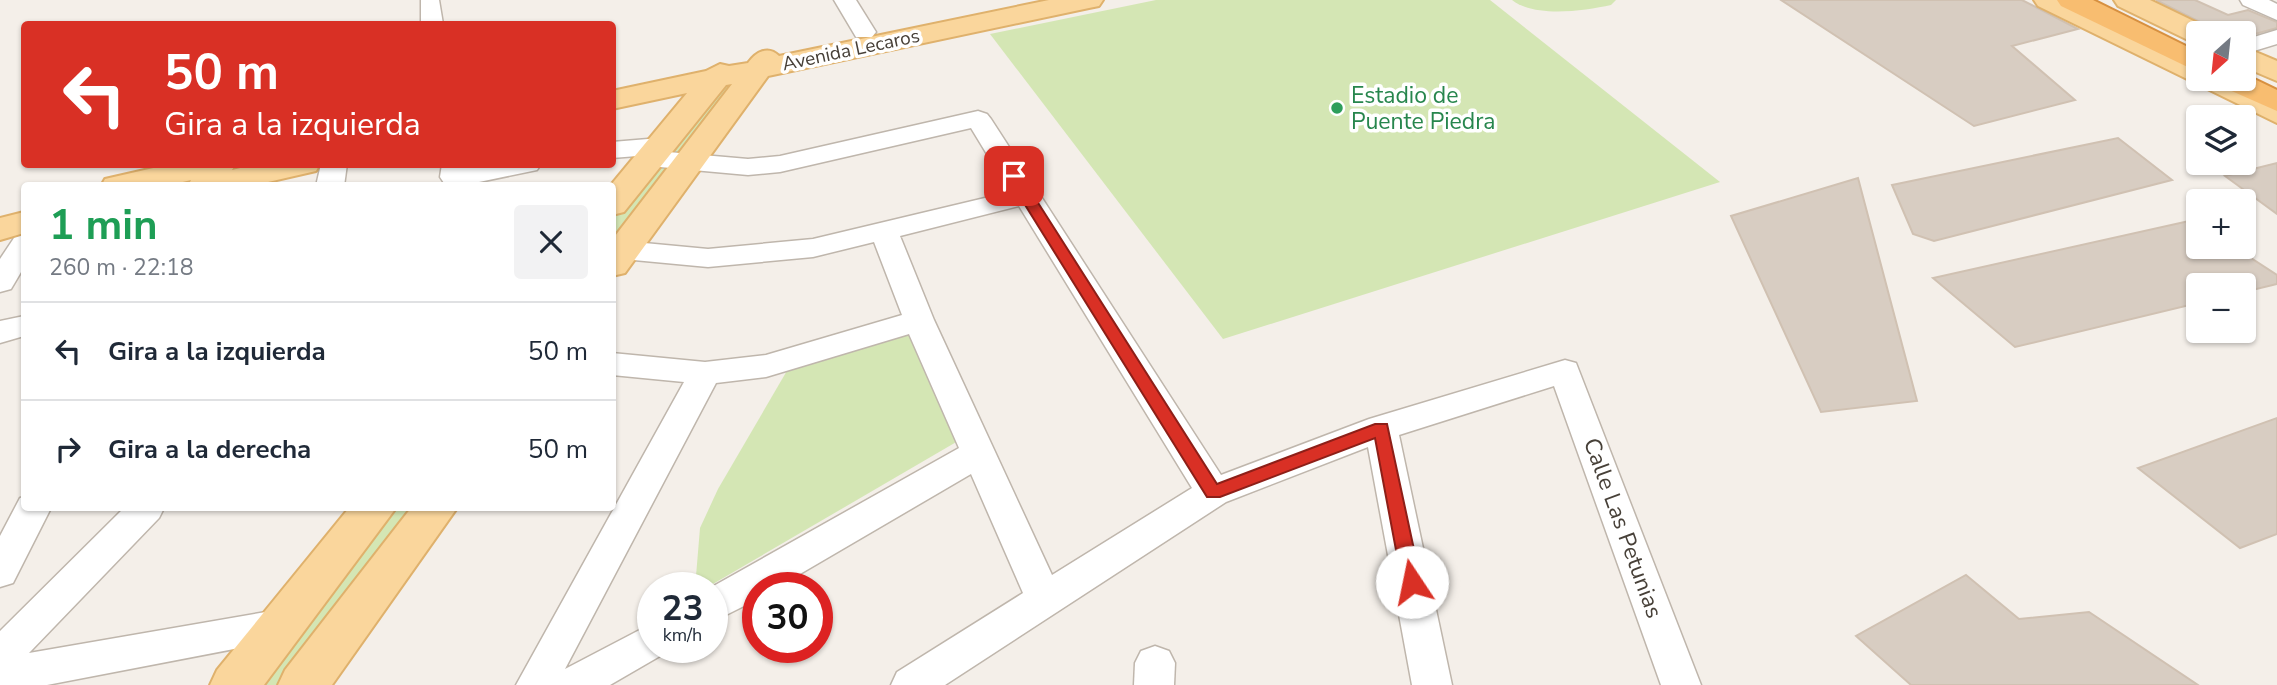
<!DOCTYPE html>
<html lang="es">
<meta charset="utf-8">
<style>
body{margin:0;font-family:"Nunito Sans",sans-serif;background:#f2f2f3;color:#1f2937;height:100vh;display:flex;flex-direction:column;font-size:26px;white-space:nowrap}
*{box-sizing:border-box;margin:0}
p{font-size:23px;color:#747a83}
.icon{flex:none;width:38px;height:38px;fill:none;stroke:currentColor;stroke-width:2;stroke-linecap:round;stroke-linejoin:round}
.map{position:relative;flex:1;overflow:hidden}
.side{position:absolute;left:21px;top:182px;width:595px;height:329px;display:flex;flex-direction:column;background:#fff;border-radius:7px;box-shadow:0 2px 5px #0004}
.side>*{flex:none}
.hud{position:absolute;left:21px;top:21px;width:595px;height:147px;border-radius:7px;box-shadow:0 2px 5px #0004;background:#d93025;color:#fff;overflow:hidden}
.needle{width:46px;rotate:207deg}
.controls{position:absolute;left:2186px;top:21px;display:grid;gap:14px}
.controls a{display:grid;place-items:center;width:70px;height:70px;border-radius:7px;background:#fff;box-shadow:0 2px 5px #0004;font-size:35px}
.speed{position:absolute;left:637px;top:572px;display:flex;gap:14px;font-size:35px;font-weight:700;text-align:center}
.speed>*{display:grid;place-content:center;width:91px;height:91px;border-radius:50%;background:#fff;box-shadow:0 2px 5px #0004;line-height:1}
.speed small{font-size:18px;font-weight:400}
.speed .limit{border:10px solid #d22;background:#fff;color:#111}
.pin{position:absolute;display:grid;place-items:center;width:60px;height:60px;color:#fff;margin:-30px;border-radius:14px;box-shadow:0 4px 10px #0006}
.me{position:absolute;width:77px;margin:-38px;rotate:349deg;stroke-linejoin:round;filter:drop-shadow(0 0 5px #0008)}
.turn{display:flex;align-items:center;gap:24px;height:147px;padding:0 28px;font-size:32px}
.turn .icon{width:91px;height:91px;stroke-width:2.5}
.turn b{display:block;font-size:49px;line-height:60px}
.round{display:grid;place-items:center;flex:none;width:74px;height:74px;border-radius:7px;background:#f2f2f3}
.head{display:flex;align-items:center;justify-content:space-between;height:119px;padding:0 28px}
h1{font-size:42px;font-weight:700;line-height:52px;color:#1e9e55}
ul{padding:0;list-style:none}
li{display:flex;align-items:center;gap:21px;height:98px;padding:0 28px;border-top:2px solid #e0e1e3}
li div{flex:1}
li b{display:block;font-size:26px}
li em{font-style:normal}
.map>svg:first-child{display:block}
.green{fill:#d4e6b4}
.building{fill:#d8cdc2;stroke:#d0c1b2;stroke-width:2}
.lines{fill:none;stroke-linecap:round;stroke-linejoin:round}
.minor-casing{stroke:#bfb6ac;stroke-width:3}
.major-casing{stroke:#dfb16c;stroke-width:4}
.highway-casing{stroke:#d79040;stroke-width:4}
.minor{fill:#fff;fill-rule:evenodd}
.major{fill:#fad69c;fill-rule:evenodd}
.highway{fill:#f8bd70;fill-rule:evenodd}
.route{fill:#d93025;stroke:#8d1f18;stroke-width:2}
.leisure-dot{fill:#2e9e5b;stroke:#fff;stroke-width:2.5}
.labels{text-anchor:middle;dominant-baseline:central;stroke-width:7;stroke-linejoin:round;paint-order:stroke}
.far-street-label{font-size:19px;fill:#474038;stroke:#fff}
.leisure-label{font-size:23px;fill:#27864d;stroke:#fff;text-anchor:start}
.street-label{font-size:23px;fill:#474038;stroke:#fff}
</style>
<div class="map">
<svg width="2277" height="685" viewBox="0 0 2277 685">
<rect width="100%" height="100%" fill="#f4efe9"/>
<g class="green">
<path d="M1156 0H1490L1720 182 1223 339 990 34Z"/>
<path d="M1512 0H1616L1611 5C1583 11 1535 18 1512 0Z"/>
<path d="M755 71 686 159 654 156 719 79Z"/>
<path d="M652 161 682 164 613 256V213Z"/>
<path d="M909 333 958 441 706 588H695L700 528 718 489 788 369Z"/>
<path d="M384 508H423L289 685H247Z"/>
</g>
<g class="building">
<path d="M1781 0H2022L2078 29 2012 46 2075 100 1974 126Z"/>
<path d="M2156 0H2195L2228 15 2248 10 2277 22V28L2244 37V33H2222Z"/>
<path d="M2118 138 2172 180 1934 241 1913 234 1892 185Z"/>
<path d="M2277 163V214L2225 176Z"/>
<path d="M1858 178 1917 401 1821 412 1731 216Z"/>
<path d="M2198 219V247H2234L2277 275V284L2244 292V285H2198V303L2015 347 1933 278Z"/>
<path d="M2277 418V534L2240 548 2138 468Z"/>
<path d="M1966 575 2019 619 2089 612 2198 685H1911L1856 636Z"/>
</g>
<g class="lines">
<g class="minor-casing">
<g id="minor">
<path d="M421 0H439L443 24H421Z"/>
<path d="M834 0H856L876 32 872 37H856Z"/>
<path d="M2240 0H2269L2277 4V20L2243 5Z"/>
<path d="M2277 30V44L2244 54V40Z"/>
<path d="M978 111 987 114 991 119 1221 475 1369 419 1565 360 1576 363 1701 685H1661L1554 386 1399 435 1452 685H1412L1368 447 1226 502 945 685H891L897 672 1023 593 971 474 776 588H758V599L712 622 710 588 959 448 909 334 766 377 716 383 565 669 653 623V648H669L667 652 610 685H516L684 382 612 375V353L705 362 766 355 902 315 874 242 813 257 708 267 623 259 612 256 613 244 623 241 708 249 813 239 1010 192 971 128 780 172 748 175 649 166 640 164 637 156 612 158V142L660 138 669 140 673 146 668 152 748 159 780 156ZM1019 206 1192 488 1052 575 934 320 900 236Z"/>
<path d="M321 164H347L344 186H316Z"/>
<path d="M442 164H468V168L484 164H541L537 170 460 186 444 183 440 177Z"/>
<path d="M24 235V267L11 289 0 292V259L14 238Z"/>
<path d="M24 316V336L0 343V321Z"/>
<path d="M24 497V508H51L13 583 0 587V536L20 498Z"/>
<path d="M124 508H164L159 518 29 653 283 609 297 613 303 625 297 637 47 685H0V631Z"/>
<path d="M1155 646 1169 651 1175 663 1174 685H1134L1135 663 1141 651Z"/>
</g>
</g>
<g class="major-casing">
<g id="major">
<path d="M1049 0H1103L1099 6 1089 8 768 76 625 273 612 276V240L732 84 726 85 624 212 612 215 610 186 687 93 612 109V91L706 71 720 64 729 66 748 63C756 52 768 45 779 56Z"/>
<path d="M2034 0H2069L2198 63V79H2229L2277 102V123L2038 6Z"/>
<path d="M2114 0H2150L2208 28 2212 33H2198V43L2188 40 2118 6Z"/>
<path d="M2244 47 2277 61V81L2244 67Z"/>
<path d="M171 164H236L232 170 257 164H320L316 171 251 186H188L191 180 166 186H101L105 179Z"/>
<path d="M24 212V233L0 240V218Z"/>
<path d="M349 508H396L264 685H210L217 670Z"/>
<path d="M411 508H457L332 685H278L285 670Z"/>
</g>
</g>
<g class="highway-casing">
<g id="highway">
<path d="M2057 0H2093L2198 52V72L2061 6Z"/>
<path d="M2244 74 2277 90V111L2218 85 2214 79H2244Z"/>
</g>
</g>
<use href="#minor" class="minor"/>
<use href="#major" class="major"/>
<use href="#highway" class="highway"/>
</g>
<path class="route" d="M1009 173 1021 176 1217 484 1375 424H1387L1421 582 1418 588H1405L1402 582 1375 438 1220 497H1207L1007 176Z"/>
<circle class="leisure-dot" cx="1337" cy="108" r="7"/>
<g class="labels">
<g class="far-street-label">
<text transform="translate(851 50) rotate(-12)">Avenida Lecaros</text>
</g>
<g class="leisure-label">
<text x="1351" y="95">Estadio de<tspan x="1351" dy="26">Puente Piedra</tspan></text>
</g>
<g class="street-label">
<text transform="translate(1623 528) rotate(70)">Calle Las Petunias</text>
</g>
</g>
</svg>
<div class="controls">
<a><svg class="needle" viewBox="-14 -14 28 28"><path d="M0-13l5 13h-10z" fill="#e53935"/><path d="M0 13l5-13h-10z" fill="#747a83"/></svg></a>
<a><svg class="icon" aria-label="layers" viewBox="0 0 24 24"><path d="M12 4l9 5-9 5-9-5zM3 14l9 5 9-5"/></svg></a>
<a>+</a>
<a>−</a>
</div>
<div class="speed"><div>23<small>km/h</small></div><div class="limit">30</div></div>
<div class="pin" style="left:1014px;top:176px;background:#d93025"><svg class="icon" aria-label="arrive" viewBox="0 0 24 24"><path d="M6 21V4h12l-3 4 3 4H6"/></svg></div>
<svg class="me" style="left:1412px;top:582px" viewBox="-20 -20 40 40"><circle r="19" fill="#fff"/><path d="M0-13L10 11 0 6-10 11z" fill="#d93025"/></svg>
<div class="hud">
<div class="turn"><svg class="icon" aria-label="left" viewBox="0 0 24 24"><path d="M17 20v-9H6M10 6l-5 5 5 5"/></svg><div><b>50 m</b>Gira a la izquierda</div></div>
</div>
<section class="side">
<div class="head"><div><h1>1 min</h1><p>260 m · 22:18</p></div><a class="round"><svg class="icon" aria-label="close" viewBox="0 0 24 24"><path d="M6 6l12 12M18 6L6 18"/></svg></a></div>
<ul>
<li><svg class="icon" aria-label="left" viewBox="0 0 24 24"><path d="M17 20v-9H6M10 6l-5 5 5 5"/></svg><div><b>Gira a la izquierda</b></div><em>50 m</em></li>
<li><svg class="icon" aria-label="right" viewBox="0 0 24 24"><path d="M7 20v-9h11M14 6l5 5-5 5"/></svg><div><b>Gira a la derecha</b></div><em>50 m</em></li>
</ul>
</section>
</div>
